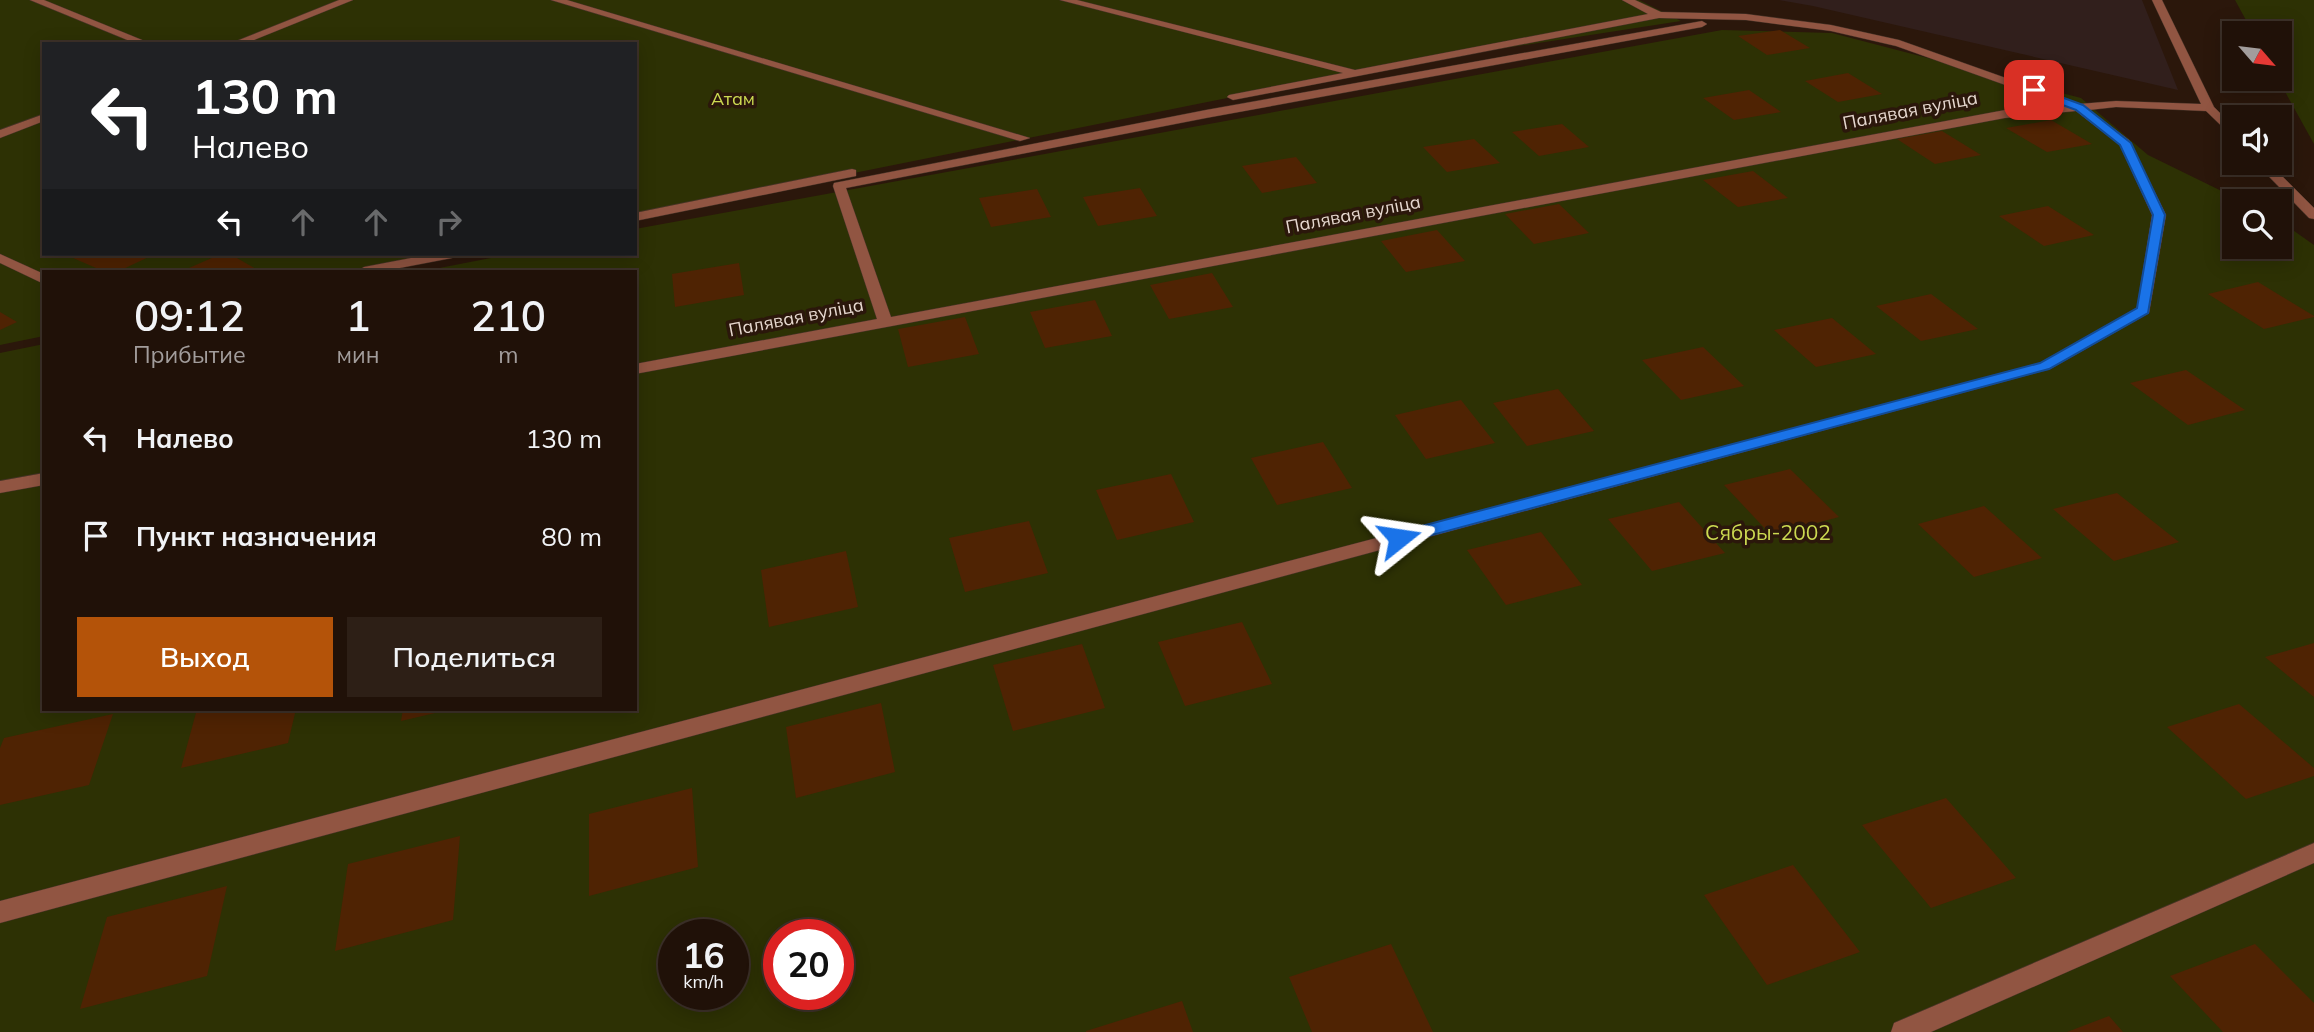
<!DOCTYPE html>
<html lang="ru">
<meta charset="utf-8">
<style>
body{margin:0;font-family:Mulish,sans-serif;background:#2d1f16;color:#f1f3f6;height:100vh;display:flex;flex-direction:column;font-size:26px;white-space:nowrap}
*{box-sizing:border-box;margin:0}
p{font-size:23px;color:#a29d9c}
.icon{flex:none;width:38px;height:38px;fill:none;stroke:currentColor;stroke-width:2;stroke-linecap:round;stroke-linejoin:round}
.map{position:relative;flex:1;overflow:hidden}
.drawer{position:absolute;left:42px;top:270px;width:595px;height:441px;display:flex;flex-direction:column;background:#201108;border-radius:0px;box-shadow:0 4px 18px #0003,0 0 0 2px #3d3129}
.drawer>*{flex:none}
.banner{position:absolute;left:42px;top:42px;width:595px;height:214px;border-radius:0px;box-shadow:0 4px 18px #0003,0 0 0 2px #3d3129;background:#202124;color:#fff;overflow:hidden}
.needle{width:46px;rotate:118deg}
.fabs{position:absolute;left:2222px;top:21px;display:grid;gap:14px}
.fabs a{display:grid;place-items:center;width:70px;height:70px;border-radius:0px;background:#201108;box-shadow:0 4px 18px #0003,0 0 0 2px #3d3129;font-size:35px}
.speed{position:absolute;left:658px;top:919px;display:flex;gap:14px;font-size:35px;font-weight:700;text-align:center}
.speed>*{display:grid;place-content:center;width:91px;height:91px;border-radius:50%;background:#201108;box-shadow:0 4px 18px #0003,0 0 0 2px #3d3129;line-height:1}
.speed small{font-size:18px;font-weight:400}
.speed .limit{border:10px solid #d22;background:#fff;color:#111}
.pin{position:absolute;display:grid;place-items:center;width:60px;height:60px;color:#fff;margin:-30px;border-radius:14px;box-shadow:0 4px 10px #0006}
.me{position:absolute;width:77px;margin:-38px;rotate:75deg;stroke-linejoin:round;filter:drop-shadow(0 0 5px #0008)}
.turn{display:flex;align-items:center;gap:24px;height:147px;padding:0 35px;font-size:32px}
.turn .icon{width:91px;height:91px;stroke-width:2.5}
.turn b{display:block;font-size:49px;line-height:60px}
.lanes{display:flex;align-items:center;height:66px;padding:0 35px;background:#0003;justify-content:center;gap:35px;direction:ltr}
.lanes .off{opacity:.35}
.eta{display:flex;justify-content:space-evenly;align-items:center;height:119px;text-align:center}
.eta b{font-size:42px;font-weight:600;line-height:49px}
.primary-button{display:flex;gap:14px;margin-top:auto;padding:14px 35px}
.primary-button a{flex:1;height:80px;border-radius:0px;background:#b45309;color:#fff;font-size:28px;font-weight:600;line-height:80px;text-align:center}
.primary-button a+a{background:#2d1f16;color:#f1f3f6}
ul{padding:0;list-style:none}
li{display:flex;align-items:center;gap:21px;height:98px;padding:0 35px}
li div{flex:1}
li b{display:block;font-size:26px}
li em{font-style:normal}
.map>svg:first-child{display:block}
.medical{fill:#311f1c}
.green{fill:#2d3104;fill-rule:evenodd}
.building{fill:#4f2303}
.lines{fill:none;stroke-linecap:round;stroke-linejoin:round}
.minor-casing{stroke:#453227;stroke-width:1}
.minor{fill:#915542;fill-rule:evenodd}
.route{fill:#1a73e8;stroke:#114b97;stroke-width:2}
.labels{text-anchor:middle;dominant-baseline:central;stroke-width:7;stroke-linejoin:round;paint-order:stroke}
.far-park-label{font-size:18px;fill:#ccda51;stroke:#2b170b}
.far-street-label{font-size:18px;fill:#e7d9d0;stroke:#2b170b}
.park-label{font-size:21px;fill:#ccda51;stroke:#2b170b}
</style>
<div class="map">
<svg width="2314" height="1032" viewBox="0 0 2314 1032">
<rect width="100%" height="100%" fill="#2b170b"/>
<path class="medical" d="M1779 0H2142L2178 90 1813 6Z"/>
<g class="green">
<path d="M0 0H1639L1681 21 1382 67 635 217V44H44V254H457L372 271H44V336L0 345Z"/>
<path d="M2235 0H2314V144L2278 79 2280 33H2253Z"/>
<path d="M1722 30 1832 33 2081 98 2148 155 2242 201H2235V247H2280V221L2314 245V1032H0V353L44 344V709H635V271H424L511 254H635V229ZM674 934H733V994H674ZM779 934H838V994H779Z"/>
</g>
<g class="building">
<path d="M1780 30 1810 48 1767 55 1738 36Z"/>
<path d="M1848 73 1882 94 1838 102 1805 81Z"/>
<path d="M1749 90 1781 112 1734 120 1703 98Z"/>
<path d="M2051 120 2092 144 2047 152 2006 128Z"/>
<path d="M1562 124 1589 147 1539 156 1512 132Z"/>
<path d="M1942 131 1981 155 1935 164 1897 139Z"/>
<path d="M1474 139 1500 163 1447 172 1423 147Z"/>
<path d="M1296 157 1317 183 1262 193 1242 166Z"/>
<path d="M1753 171 1788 198 1738 207 1703 180Z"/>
<path d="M1140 188 1157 216 1098 226 1083 197Z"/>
<path d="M1037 189 1051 217 991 227 979 198Z"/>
<path d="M1559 204 1589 233 1534 244 1505 214Z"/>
<path d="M2048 206 2094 235 2044 246 1999 216Z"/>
<path d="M1437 230 1465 261 1406 272 1381 241Z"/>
<path d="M82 254H155L119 271H103L73 258Z"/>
<path d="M221 254H230L256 269 182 271Z"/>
<path d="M739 263 744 295 675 307 672 274Z"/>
<path d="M1212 273 1233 307 1169 319 1150 285Z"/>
<path d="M2258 282 2314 316V317L2264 329 2208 294Z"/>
<path d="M1931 294 1978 329 1921 341 1876 306Z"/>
<path d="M1095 300 1112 336 1045 348 1030 312Z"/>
<path d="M0 312 17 322 0 330Z"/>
<path d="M965 317 979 354 908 367 898 329Z"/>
<path d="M1832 318 1876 354 1816 367 1774 330Z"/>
<path d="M1703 347 1744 386 1681 400 1642 360Z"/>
<path d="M2186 370 2245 410 2188 425 2130 383Z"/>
<path d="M1558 389 1594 431 1527 446 1493 403Z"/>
<path d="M1461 400 1495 443 1426 459 1395 415Z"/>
<path d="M1323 442 1352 488 1277 505 1251 458Z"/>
<path d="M1790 469 1839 517 1771 535 1724 485Z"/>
<path d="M1171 474 1194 522 1117 540 1096 490Z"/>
<path d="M2117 493 2179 542 2114 561 2053 509Z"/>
<path d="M1679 502 1725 553 1652 571 1608 519Z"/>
<path d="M1984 506 2042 558 1974 577 1918 524Z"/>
<path d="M1029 521 1048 573 965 592 949 538Z"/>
<path d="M1541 532 1582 585 1506 605 1467 550Z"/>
<path d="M846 551 858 607 769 627 761 570Z"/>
<path d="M1242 622 1272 684 1185 706 1158 642Z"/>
<path d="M2314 643V697L2265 657Z"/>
<path d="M1082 644 1105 708 1013 731 993 665Z"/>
<path d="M881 703 895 772 796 798 786 727Z"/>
<path d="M2239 704 2314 768V776L2246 799 2167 727Z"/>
<path d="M197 709H296L288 743 181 768Z"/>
<path d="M403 709H448V710L401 721Z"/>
<path d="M113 714 89 785 0 805V748L4 738Z"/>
<path d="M692 788 698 867 589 896V814Z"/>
<path d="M1946 798 2016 878 1931 908 1862 825Z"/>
<path d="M460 836 453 920 335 951 348 864Z"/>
<path d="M1793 865 1860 952 1767 985 1704 895Z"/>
<path d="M227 886 207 976 80 1009 107 917Z"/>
<path d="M1391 944 1433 1032H1312L1289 977Z"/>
<path d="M2255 944 2314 1003V1032H2223L2170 976Z"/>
<path d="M1182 1001 1193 1032H1086V1031Z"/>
<path d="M2109 1016 2123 1032H2067Z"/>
</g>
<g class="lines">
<g class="minor-casing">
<g id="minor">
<path d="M30 0H44L152 44H137Z"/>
<path d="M339 0H353L244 44H229Z"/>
<path d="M551 0H567L1030 138 1020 141Z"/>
<path d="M1060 0H1077L1355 70 1648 14 1622 0H1635L1661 12 1746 14 1831 25 1899 40 2079 104 2116 101 2201 104 2152 0H2162L2214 107 2235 128V139L2206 111 2116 107 2089 110 2129 140 2166 215 2149 313 2050 369 0 923V901L2040 363 2137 308 2152 215 2120 145 2076 111 2005 118 635 374V364L877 319 833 186 834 183 1206 110 1702 21 1707 24 1702 27 1206 118 846 188 891 317 2005 110 2061 105 1896 46 1831 31 1746 20 1659 18 1233 100 1227 97 1229 95 1343 73Z"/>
<path d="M44 114V121L0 138V130Z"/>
<path d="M2256 163H2269L2314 208V219L2309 218Z"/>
<path d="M852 169 856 170V176L635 221V213Z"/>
<path d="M0 254 44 274V284L0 263Z"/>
<path d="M432 254H459L452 258 384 271H357L364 267Z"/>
<path d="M44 473V485L0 493V481Z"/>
<path d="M2314 843V863L1931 1032H1891L1894 1023Z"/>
</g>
</g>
<use href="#minor" class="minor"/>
</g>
<path class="route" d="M2034 87 2083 105 2131 143 2165 215 2148 313 2049 369 1399 544 1393 542 1391 538 1393 534 1399 532 2040 363 2137 308 2153 215 2120 145 2076 110 2030 93 2028 90Z"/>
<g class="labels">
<g class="far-park-label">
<text x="733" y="98">Атам</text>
</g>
<g class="far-street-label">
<text transform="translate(1910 110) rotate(-11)">Палявая вуліца</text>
<text transform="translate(1353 214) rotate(-11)">Палявая вуліца</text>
<text transform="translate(796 317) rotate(-11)">Палявая вуліца</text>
</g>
<g class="park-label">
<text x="1768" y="532">Сябры-2002</text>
</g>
</g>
</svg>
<div class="fabs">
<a><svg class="needle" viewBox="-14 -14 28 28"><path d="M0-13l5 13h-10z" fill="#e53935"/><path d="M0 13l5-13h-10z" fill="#a29d9c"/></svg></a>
<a><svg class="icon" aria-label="sound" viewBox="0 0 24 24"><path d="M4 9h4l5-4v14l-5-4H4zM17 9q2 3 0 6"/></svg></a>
<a><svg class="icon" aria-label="search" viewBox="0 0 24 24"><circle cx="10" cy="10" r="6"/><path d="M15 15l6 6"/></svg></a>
</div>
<div class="speed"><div>16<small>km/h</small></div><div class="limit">20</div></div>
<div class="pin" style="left:2034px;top:90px;background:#d93025"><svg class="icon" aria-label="arrive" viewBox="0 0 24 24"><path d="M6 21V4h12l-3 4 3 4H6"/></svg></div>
<svg class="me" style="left:1399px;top:538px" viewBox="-20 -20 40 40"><path d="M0-17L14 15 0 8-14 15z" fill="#1a73e8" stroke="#fff" stroke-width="4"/></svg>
<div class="banner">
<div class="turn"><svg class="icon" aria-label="left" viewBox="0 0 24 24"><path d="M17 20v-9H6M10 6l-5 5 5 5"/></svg><div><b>130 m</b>Налево</div></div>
<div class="lanes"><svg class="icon" aria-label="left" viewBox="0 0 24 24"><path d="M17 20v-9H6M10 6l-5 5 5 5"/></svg><svg class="icon off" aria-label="ahead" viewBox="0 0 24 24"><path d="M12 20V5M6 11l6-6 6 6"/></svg><svg class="icon off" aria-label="ahead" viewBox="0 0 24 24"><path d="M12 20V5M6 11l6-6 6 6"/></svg><svg class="icon off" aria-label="right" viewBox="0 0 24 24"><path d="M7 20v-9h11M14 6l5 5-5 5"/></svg></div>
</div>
<section class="drawer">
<div class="eta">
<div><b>09:12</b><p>Прибытие</p></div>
<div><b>1</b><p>мин</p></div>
<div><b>210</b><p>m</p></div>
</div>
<ul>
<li><svg class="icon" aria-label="left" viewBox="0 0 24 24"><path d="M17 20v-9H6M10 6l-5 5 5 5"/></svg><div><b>Налево</b></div><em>130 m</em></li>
<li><svg class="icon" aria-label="arrive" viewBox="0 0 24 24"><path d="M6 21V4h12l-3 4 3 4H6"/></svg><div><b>Пункт назначения</b></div><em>80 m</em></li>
</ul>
<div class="primary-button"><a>Выход</a><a>Поделиться</a></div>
</section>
</div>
